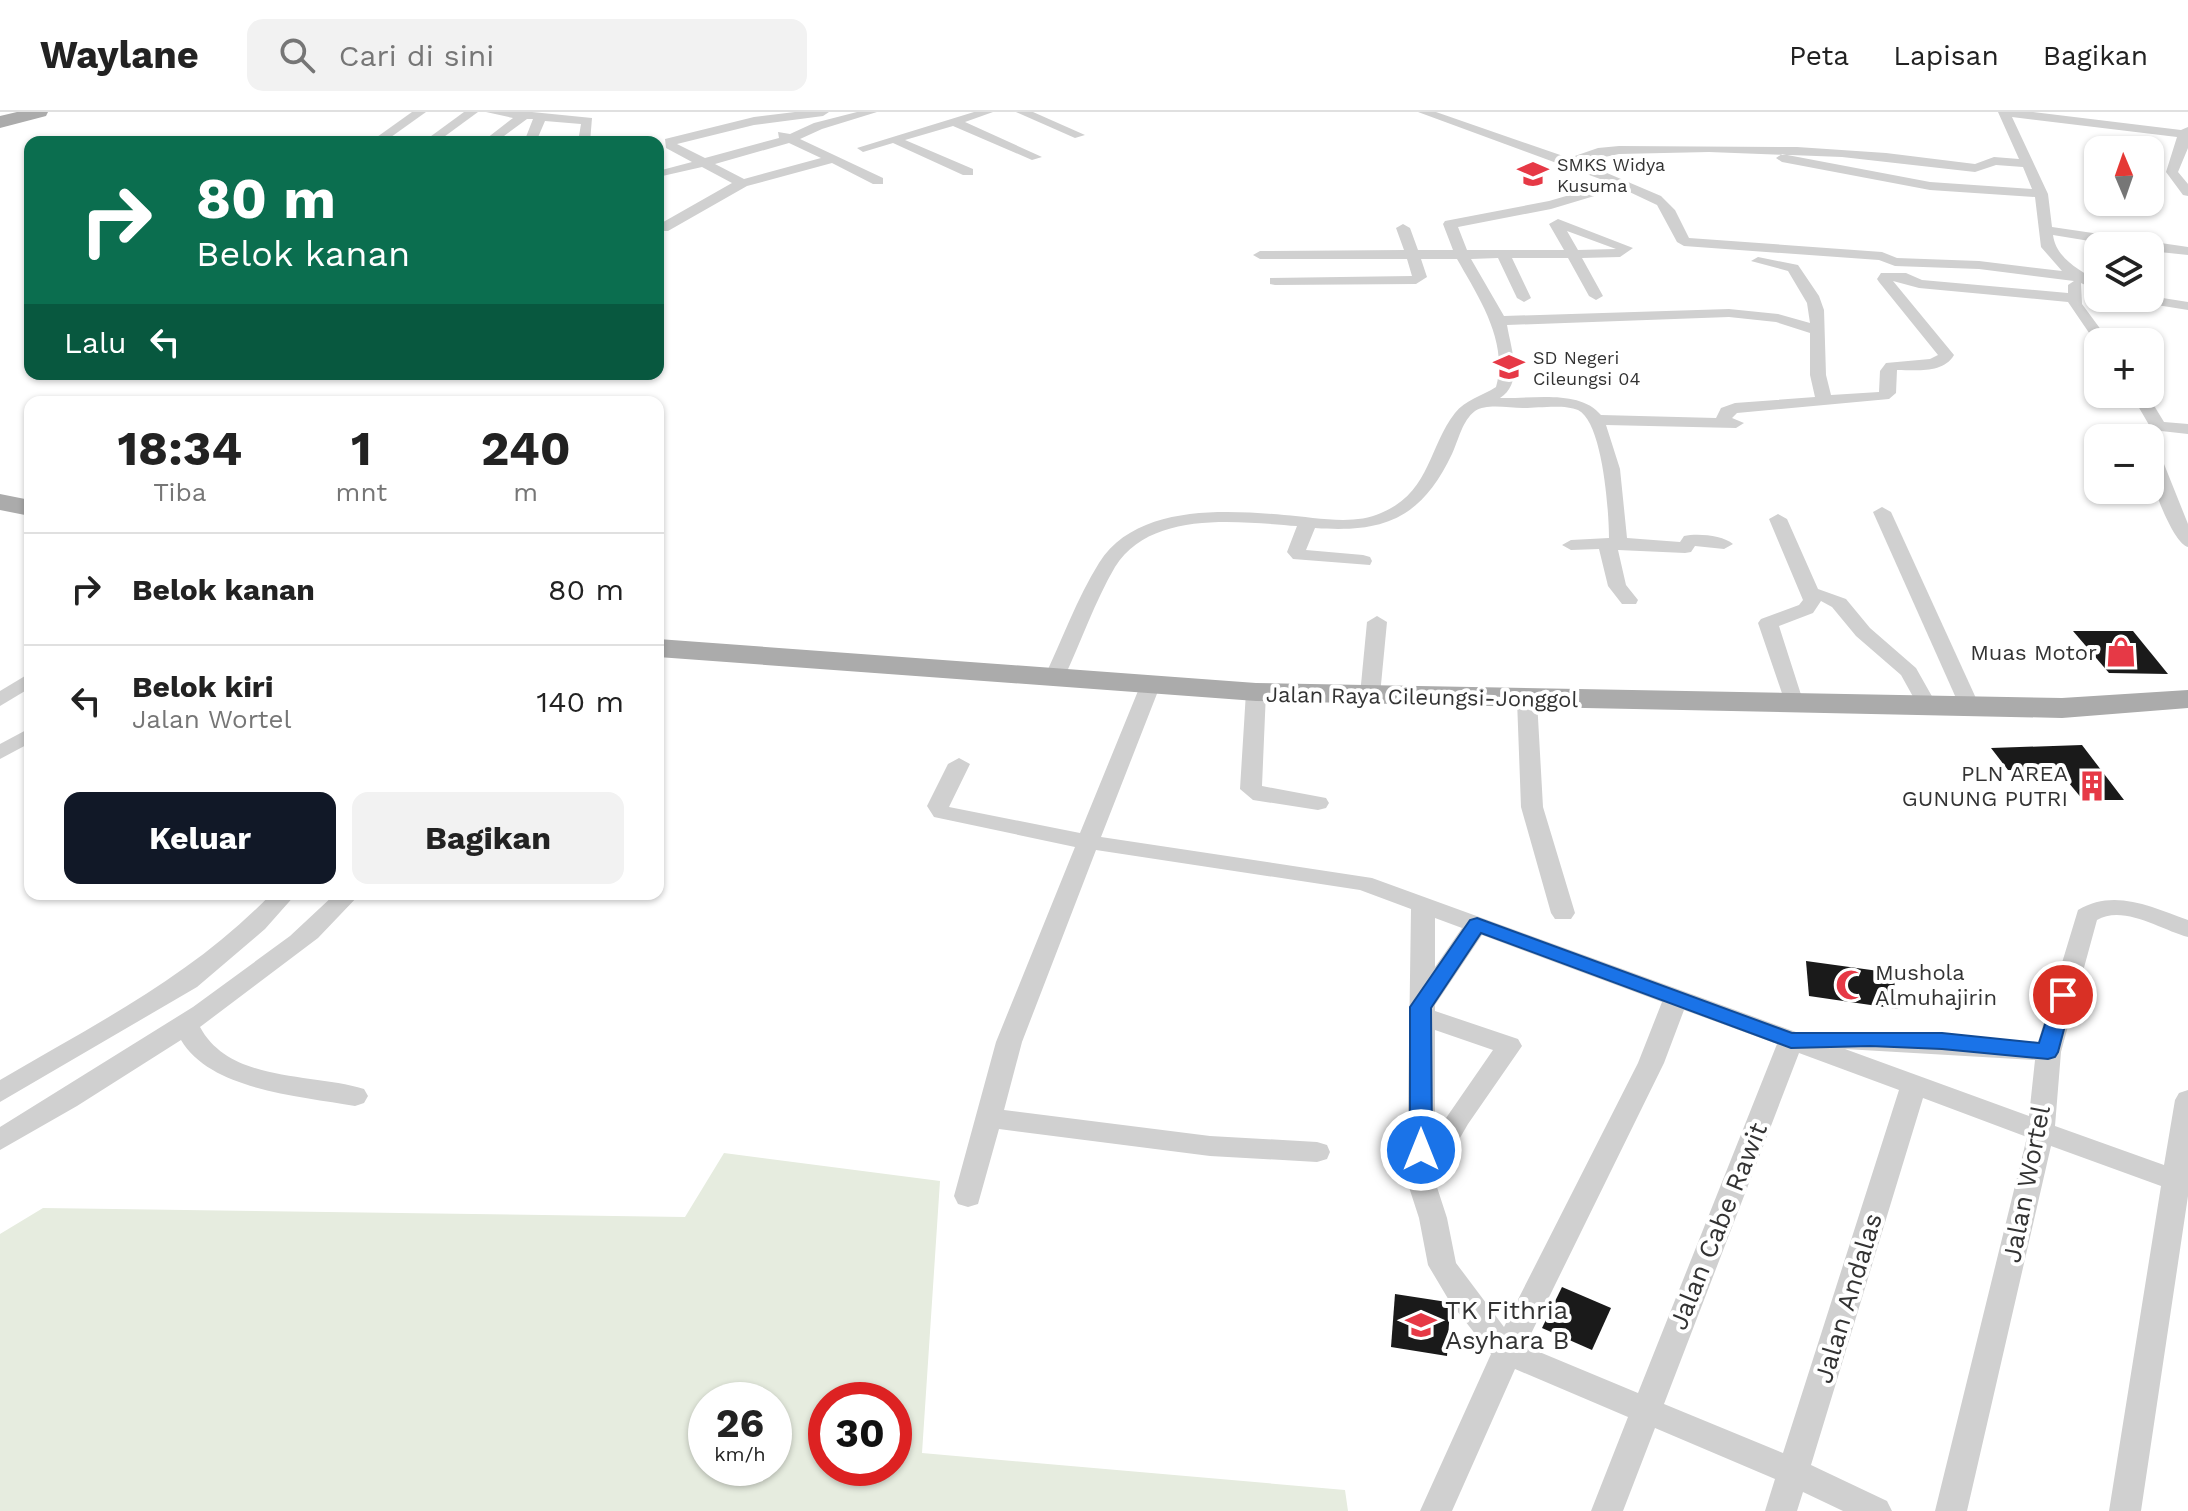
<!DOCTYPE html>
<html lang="id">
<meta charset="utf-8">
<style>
body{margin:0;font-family:"Work Sans",sans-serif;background:#f2f2f2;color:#222;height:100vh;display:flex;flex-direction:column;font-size:30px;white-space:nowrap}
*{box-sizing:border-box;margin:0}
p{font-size:26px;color:#767676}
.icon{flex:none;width:44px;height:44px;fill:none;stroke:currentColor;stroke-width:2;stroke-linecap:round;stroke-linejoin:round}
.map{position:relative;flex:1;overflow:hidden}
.sheet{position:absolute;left:24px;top:284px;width:640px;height:504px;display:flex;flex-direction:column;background:#fff;border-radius:16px;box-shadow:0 2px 6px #0004}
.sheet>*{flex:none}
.banner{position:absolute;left:24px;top:24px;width:640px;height:244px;border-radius:16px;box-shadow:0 2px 6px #0004;background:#0b6e4f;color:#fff;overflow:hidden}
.needle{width:52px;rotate:358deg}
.fabs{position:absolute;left:2084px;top:24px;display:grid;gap:16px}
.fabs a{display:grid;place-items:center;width:80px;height:80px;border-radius:16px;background:#fff;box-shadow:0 2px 6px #0004;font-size:40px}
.speed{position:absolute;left:688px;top:1270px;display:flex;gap:16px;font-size:40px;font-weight:700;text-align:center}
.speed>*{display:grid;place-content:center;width:104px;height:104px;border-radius:50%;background:#fff;box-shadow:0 2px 6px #0004;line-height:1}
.speed small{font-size:20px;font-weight:400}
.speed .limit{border:12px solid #d22;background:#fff;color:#111}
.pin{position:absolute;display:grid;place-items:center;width:68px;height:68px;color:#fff;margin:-34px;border:4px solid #fff;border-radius:50%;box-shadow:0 2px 8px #0007}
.me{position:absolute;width:88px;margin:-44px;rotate:0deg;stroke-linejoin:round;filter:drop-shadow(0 0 6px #0008)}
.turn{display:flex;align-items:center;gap:28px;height:168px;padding:0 40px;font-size:36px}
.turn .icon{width:104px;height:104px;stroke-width:2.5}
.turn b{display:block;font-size:56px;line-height:68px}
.then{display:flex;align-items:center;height:76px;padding:0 40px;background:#0003;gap:16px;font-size:30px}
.eta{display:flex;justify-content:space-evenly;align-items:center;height:136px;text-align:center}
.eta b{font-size:48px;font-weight:700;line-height:56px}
.action{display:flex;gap:16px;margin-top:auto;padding:16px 40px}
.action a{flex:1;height:92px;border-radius:16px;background:#111827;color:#fff;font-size:32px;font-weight:700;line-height:92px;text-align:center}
.action a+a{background:#f2f2f2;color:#222}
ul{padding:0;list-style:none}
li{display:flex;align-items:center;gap:24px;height:112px;padding:0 40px;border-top:2px solid #e0e0e0}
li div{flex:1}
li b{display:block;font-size:30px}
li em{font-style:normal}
header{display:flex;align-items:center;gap:48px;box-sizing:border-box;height:112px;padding:0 40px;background:#fff;border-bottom:2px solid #e0e0e0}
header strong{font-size:38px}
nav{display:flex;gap:44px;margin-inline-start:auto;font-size:28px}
.search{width:560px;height:72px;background:#f2f2f2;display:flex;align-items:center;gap:20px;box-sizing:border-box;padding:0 28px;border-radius:16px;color:#767676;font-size:30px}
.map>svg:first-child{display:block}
.green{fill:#e6ecdf;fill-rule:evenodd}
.building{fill:#1a1a1a}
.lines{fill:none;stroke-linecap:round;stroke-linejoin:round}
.minor{fill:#d0d0d0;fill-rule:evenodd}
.primary{fill:#ababab;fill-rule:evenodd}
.route{fill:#1a73e8;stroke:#114b97;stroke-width:2}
.labels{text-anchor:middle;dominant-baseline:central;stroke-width:8;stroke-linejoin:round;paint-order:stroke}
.far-poi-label{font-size:18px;fill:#333;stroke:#fff;text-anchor:start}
.poi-label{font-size:22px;fill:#333;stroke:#fff;text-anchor:end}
.street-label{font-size:22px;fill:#333;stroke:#fff}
.near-street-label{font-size:26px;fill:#333;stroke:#fff}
.near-poi-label{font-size:26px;fill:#333;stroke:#fff;text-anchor:start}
</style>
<header>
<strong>Waylane</strong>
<div class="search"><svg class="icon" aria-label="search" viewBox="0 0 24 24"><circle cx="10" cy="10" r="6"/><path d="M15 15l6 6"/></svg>Cari di sini</div>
<nav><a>Peta</a><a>Lapisan</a><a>Bagikan</a></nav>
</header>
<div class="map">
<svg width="2188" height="1399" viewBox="0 0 2188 1399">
<rect width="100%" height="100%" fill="#fff"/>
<path class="green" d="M724 1041 940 1069 922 1341 1345 1378 1348 1399H0V1122L43 1096 685 1105ZM774 1288V1356H706V1288ZM894 1288V1356H826V1288Z"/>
<g class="building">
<path d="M2073 519H2133L2168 562 2109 561Z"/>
<path d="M2082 633 2124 688H2083L2059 659 2008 658 1991 636Z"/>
<path d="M1806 849 1893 861 1898 897 1809 884Z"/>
<path d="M1562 1175 1611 1196 1592 1238 1542 1216Z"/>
<path d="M1395 1182 1447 1190 1450 1194 1447 1244 1391 1235Z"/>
</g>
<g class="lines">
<g class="minor">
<path d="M412 0H426L384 30H370Z"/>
<path d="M464 0H478L437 30H423Z"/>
<path d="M486 0H532L592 6 590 30H578L581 12 545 9 536 30H524L533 7H527L496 30H482L513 6Z"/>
<path d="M795 0H829L823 4 754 13 677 32 705 46 779 26 778 20 790 22 814 11 857 0H877L822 17 800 27 883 66V72H873L832 51 747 74 668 119H658V113L732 71 702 55 658 65V59L692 50 666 36 665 27 754 5ZM789 31 821 46 744 67 715 52Z"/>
<path d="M974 0H993L965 10 1042 45 1032 48 953 14 905 28 973 57V63H963L893 31 863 40 857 36Z"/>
<path d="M1016 0H1033L1085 23 1075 26Z"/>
<path d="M1418 0H1436L1569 46 1598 36 1619 34 1797 35 1886 41 1975 52 1994 45 2019 47 1998 0H2033L2181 18 2188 15V36L2178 60 2188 72V84L2183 83 2166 60 2177 25 2012 5 2048 82 2052 115 2188 135V143L2150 139V134H2120L2053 123C2056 146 2079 158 2098 169V179L2081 171 2082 192 2110 230H2098V234L2068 190 1919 176 1893 169 1954 243C1943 262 1915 258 1897 258L1896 281 1889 287 1737 301 1732 306 1744 311 1736 316 1606 313 1620 357 1627 426 1680 430 1684 424C1697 421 1723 423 1733 432L1724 437 1695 434 1691 440 1685 441 1618 438 1626 473 1638 488 1636 492H1622L1608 474 1599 437 1571 438 1562 433 1571 428 1609 426C1609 401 1603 310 1578 298 1564 292 1538 296 1523 296 1509 296 1487 291 1475 299 1462 309 1459 327 1452 342 1421 407 1384 421 1315 416L1306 438 1363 443 1370 445 1372 449 1370 453 1293 447 1287 440 1297 414C1241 410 1151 397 1115 455 1095 489 1081 530 1064 566L1061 570H1047L1044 566C1062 528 1077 486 1099 451 1136 392 1225 398 1284 403 1314 405 1353 414 1381 401 1430 381 1428 336 1455 301 1465 288 1482 284 1496 275 1509 230 1478 184 1457 147H1421L1427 165 1416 172 1275 173 1270 172V166L1412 164 1407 147H1260L1253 143 1260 139 1404 138 1396 116 1403 112 1410 116 1418 138H1453L1443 112 1445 109 1549 89 1611 71ZM1709 40 1842 45 1975 60 1996 53 2023 55 2032 77 1930 70 1782 42 1776 46 1782 50 1930 78 2035 85 2041 135 2062 159 1979 149 1897 146 1882 140 1689 126 1675 98 1661 84 1581 50 1619 42ZM1621 76 1657 93 1677 130 1684 134 1879 148 1895 154 1979 157 2074 169 2068 173V181L1922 168 1906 161H1881L1877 167 1879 170 1938 243 1930 247 1886 251 1880 259 1879 280 1831 283 1826 263 1824 198 1819 184 1798 153 1758 145 1751 149 1788 159 1807 191 1810 211 1778 202 1729 197 1504 204 1471 147 1498 146 1517 186 1524 190 1531 186 1512 146H1568L1589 184 1596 188 1603 184 1582 146 1620 145 1633 136 1558 107 1549 112 1564 138H1467L1458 115 1551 97ZM1567 119 1616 137 1578 138ZM1729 205 1776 210 1810 221V263L1815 285 1735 291 1721 296 1716 306 1601 303C1580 277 1531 287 1500 286 1524 271 1511 237 1507 213Z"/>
<path d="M2150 184 2188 190V198L2138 190 2131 186H2150Z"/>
<path d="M2131 282H2147L2164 310 2188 312V322L2152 318Z"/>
<path d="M2150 332 2158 337 2188 412V435C2174 432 2154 379 2151 364 2148 354 2150 342 2150 332Z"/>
<path d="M1882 395 1891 400 1980 595 1977 599H1963L1960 595 1873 400Z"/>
<path d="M1778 402 1787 407 1818 477 1846 487 1870 516 1916 556 1938 595 1935 599H1921L1901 563 1856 524 1832 495 1821 489 1813 501 1779 514 1804 592 1801 596H1787L1758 511 1761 507 1799 493 1803 488 1769 407Z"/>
<path d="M1377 504 1387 510 1380 583 1370 589 1360 583 1367 510Z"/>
<path d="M30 561V576L0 594V579Z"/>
<path d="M1150 568 1160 574 1101 725 1372 766 1796 920 1920 921 2038 930 2078 798C2114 776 2152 795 2188 808V825C2162 818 2123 792 2097 808L2061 940 2055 1014 2164 1053 2175 988 2179 981 2188 978V1084L2141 1399H2109L2161 1074 2051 1034 1967 1399H1935L2027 1025 1923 986 1811 1353 1887 1389 1892 1399H1843L1803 1380 1797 1399H1765L1775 1367 1655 1316 1623 1399H1591L1628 1305 1515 1257 1452 1399H1420L1491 1242 1450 1190 1428 1153 1419 1106 1407 1069 1411 797 1360 778 1096 738 1022 930 1004 998 1210 1024 1317 1030 1327 1033 1330 1040 1327 1047 1317 1050 1210 1044 999 1017 978 1092 968 1095 958 1092 954 1084 996 930 1075 735 934 705 927 694 948 652 959 646 970 652 949 695 1080 721 1140 574ZM1435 806 1462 816 1435 855ZM1482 823 1662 890 1638 951 1504 1215 1456 1151 1447 1106 1435 1069 1468 1012 1522 934 1518 927 1435 899V893ZM1684 898 1777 932 1638 1281 1525 1234 1664 951ZM1435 918 1493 938 1435 1022ZM1845 937 2035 948 2029 1004ZM1799 941 1899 978 1783 1341 1664 1292Z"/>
<path d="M1256 574 1266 580 1262 674 1326 686 1329 691 1326 696 1318 698 1253 688 1240 677 1246 580Z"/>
<path d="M1527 582 1537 588 1543 695 1575 801 1571 807H1555L1551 801 1521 695 1517 588Z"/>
<path d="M30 616V631L0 647V632Z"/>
<path d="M271 782H296L265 817 197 875 0 990V968C95 912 194 863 271 782Z"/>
<path d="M335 782H360L318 826 200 915C230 971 312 961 364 977L368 984 364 991 355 994C302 984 211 979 181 928L77 994 0 1038V1015L193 895 290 824Z"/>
</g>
<g class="primary">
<path d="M17 0H48L46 4 0 16V4Z"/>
<path d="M0 382 30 388V404L0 398Z"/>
<path d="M658 527 1256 571 2062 586 2188 578V596L2062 606 1256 589 658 545Z"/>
</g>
</g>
<path class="route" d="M1477 806 1792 921H1942L2039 931 2056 878H2070L2073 883 2058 940 2055 945 2048 947 1942 937 1870 934 1791 936 1481 821 1431 896 1432 1038 1429 1044 1421 1047 1413 1044 1410 1038V895L1470 808Z"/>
<defs>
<g id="school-bare" transform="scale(2.4)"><path d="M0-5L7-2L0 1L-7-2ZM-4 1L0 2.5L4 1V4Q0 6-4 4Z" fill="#e63946" stroke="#fff" stroke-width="2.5" paint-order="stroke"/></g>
<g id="shop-bare" transform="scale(2.4)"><path d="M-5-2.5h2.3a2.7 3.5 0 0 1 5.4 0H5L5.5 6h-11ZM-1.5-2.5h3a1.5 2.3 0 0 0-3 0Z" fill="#e63946" stroke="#fff" stroke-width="2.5" paint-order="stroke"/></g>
<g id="building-bare" transform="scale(2.4)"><path d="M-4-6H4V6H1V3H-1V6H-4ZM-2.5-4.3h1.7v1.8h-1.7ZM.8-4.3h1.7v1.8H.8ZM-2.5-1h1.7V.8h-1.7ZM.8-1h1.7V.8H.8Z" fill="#e63946" stroke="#fff" stroke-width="2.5" paint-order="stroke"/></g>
<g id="mosque-bare" transform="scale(2.4)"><path d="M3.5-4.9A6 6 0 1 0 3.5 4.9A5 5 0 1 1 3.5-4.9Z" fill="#e63946" stroke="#fff" stroke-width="2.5" paint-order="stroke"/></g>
</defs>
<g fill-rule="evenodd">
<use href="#school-bare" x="1533" y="62"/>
<use href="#school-bare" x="1509" y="255"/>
<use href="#shop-bare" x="2121" y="540"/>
<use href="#building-bare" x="2092" y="674"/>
<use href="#mosque-bare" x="1851" y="873"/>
<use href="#school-bare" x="1421" y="1213"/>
</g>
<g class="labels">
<g class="far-poi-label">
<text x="1557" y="52">SMKS Widya<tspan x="1557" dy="21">Kusuma</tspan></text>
<text x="1533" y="245">SD Negeri<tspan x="1533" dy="21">Cileungsi 04</tspan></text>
</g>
<g class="poi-label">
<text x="2097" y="540">Muas Motor</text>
<text x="2068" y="661">PLN AREA<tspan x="2068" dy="25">GUNUNG PUTRI</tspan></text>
<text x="1875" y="860" text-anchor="start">Mushola<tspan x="1875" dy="25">Almuhajirin</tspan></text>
</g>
<g class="street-label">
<text transform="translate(1422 585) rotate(1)">Jalan Raya Cileungsi-Jonggol</text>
</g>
<g class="near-street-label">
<text transform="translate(2026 1072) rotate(-79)">Jalan Wortel</text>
<text transform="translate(1718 1114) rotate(-68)">Jalan Cabe Rawit</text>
<text transform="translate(1848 1186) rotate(-73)">Jalan Andalas</text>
</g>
<g class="near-poi-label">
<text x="1445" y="1198">TK Fithria<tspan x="1445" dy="30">Asyhara B</tspan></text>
</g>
</g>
</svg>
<div class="fabs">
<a><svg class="needle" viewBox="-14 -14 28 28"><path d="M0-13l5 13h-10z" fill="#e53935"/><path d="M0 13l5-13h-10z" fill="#767676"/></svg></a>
<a><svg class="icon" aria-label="layers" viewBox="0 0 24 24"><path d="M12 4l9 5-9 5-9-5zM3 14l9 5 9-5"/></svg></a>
<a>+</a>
<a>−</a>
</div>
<div class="speed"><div>26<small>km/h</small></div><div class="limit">30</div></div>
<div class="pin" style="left:2063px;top:883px;background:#d93025"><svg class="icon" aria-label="arrive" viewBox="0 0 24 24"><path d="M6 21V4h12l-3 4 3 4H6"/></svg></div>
<svg class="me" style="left:1421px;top:1038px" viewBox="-20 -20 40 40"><circle r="17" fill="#1a73e8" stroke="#fff" stroke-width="3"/><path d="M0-11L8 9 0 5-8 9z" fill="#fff"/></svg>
<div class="banner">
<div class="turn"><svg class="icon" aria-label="right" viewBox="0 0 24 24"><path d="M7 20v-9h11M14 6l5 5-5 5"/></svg><div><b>80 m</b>Belok kanan</div></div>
<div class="then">Lalu<svg class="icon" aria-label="left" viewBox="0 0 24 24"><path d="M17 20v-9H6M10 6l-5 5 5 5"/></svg></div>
</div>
<section class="sheet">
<div class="eta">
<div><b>18:34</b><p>Tiba</p></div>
<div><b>1</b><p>mnt</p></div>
<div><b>240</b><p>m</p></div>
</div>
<ul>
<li><svg class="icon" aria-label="right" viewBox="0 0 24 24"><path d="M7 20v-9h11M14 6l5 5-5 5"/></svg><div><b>Belok kanan</b></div><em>80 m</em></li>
<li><svg class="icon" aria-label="left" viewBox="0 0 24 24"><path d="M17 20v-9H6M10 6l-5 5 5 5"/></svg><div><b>Belok kiri</b><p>Jalan Wortel</p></div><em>140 m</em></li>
</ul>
<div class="action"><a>Keluar</a><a>Bagikan</a></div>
</section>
</div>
